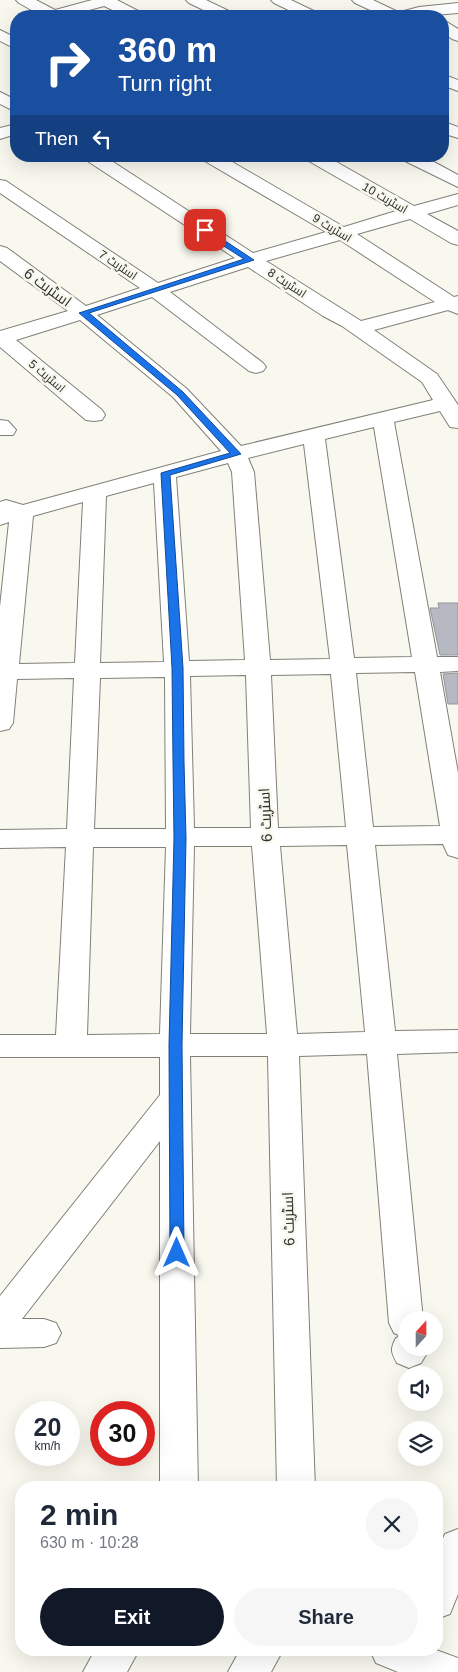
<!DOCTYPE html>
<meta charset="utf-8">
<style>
body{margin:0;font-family:Helvetica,Cairo,sans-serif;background:#f6f6f7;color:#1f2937;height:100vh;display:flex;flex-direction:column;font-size:19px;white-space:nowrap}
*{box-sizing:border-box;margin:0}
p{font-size:16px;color:#747a83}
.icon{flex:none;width:28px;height:28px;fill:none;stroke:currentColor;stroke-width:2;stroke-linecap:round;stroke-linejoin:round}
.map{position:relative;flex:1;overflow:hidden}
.drawer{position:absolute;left:15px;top:1481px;width:428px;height:175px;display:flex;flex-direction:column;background:#fff;border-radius:20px;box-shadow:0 5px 20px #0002}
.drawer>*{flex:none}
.banner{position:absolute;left:10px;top:10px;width:439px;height:152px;border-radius:20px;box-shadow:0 5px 20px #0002;background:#1a4fa0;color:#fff;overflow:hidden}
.needle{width:32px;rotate:21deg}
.controls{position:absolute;left:398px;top:1311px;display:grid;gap:10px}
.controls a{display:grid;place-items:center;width:45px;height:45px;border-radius:50%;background:#fff;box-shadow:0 5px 20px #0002;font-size:25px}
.speed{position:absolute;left:15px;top:1401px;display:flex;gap:10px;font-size:25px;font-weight:700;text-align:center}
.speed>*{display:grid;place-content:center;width:65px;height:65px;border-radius:50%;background:#fff;box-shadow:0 5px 20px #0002;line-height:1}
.speed small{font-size:12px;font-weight:400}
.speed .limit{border:8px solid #d22;background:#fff;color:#111}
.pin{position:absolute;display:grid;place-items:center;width:42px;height:42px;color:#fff;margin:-21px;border-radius:10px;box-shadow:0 2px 8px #0006}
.me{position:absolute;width:55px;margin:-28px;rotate:0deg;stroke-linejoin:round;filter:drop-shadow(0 0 4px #0008)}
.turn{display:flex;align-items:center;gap:18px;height:105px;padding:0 25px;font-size:22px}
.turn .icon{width:65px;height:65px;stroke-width:2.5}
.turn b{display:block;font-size:35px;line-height:42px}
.then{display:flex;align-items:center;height:48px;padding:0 25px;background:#0003;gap:10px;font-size:19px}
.round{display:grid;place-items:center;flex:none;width:52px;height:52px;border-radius:26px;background:#f6f6f7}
.summary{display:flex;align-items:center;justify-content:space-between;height:85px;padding:0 25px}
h1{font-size:30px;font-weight:700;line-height:38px}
.cta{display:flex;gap:10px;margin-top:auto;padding:10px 25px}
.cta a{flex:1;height:58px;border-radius:30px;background:#111827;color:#fff;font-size:20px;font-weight:700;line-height:58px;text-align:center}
.cta a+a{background:#f6f6f7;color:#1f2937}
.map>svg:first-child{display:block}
.building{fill:#b6b9c1;stroke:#92959c}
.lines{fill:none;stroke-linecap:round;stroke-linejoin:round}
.minor-casing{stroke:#808078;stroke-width:2}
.minor{fill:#fff;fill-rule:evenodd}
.route{fill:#1a73e8;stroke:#114b97}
.labels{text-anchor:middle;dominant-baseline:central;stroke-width:5;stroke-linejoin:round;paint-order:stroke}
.far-street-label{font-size:12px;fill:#2e2e2b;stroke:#f8f8ef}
.street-label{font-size:15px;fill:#2e2e2b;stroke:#f8f8ef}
</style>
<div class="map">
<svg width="458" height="1672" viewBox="0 0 458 1672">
<rect width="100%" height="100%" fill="#f8f8ef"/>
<g class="building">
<path d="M438 603H458V655H440L430 608H439Z"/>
<path d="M458 673V704H448L443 674Z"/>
</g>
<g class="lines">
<g class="minor-casing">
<g id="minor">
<path d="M16 0H36L55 10 92 0H117L142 13 145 16H125L104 6 67 16H42L19 3Z"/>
<path d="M186 0H206L233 13 236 16H216L189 3Z"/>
<path d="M271 0H291L318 13 321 16H301L274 3Z"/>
<path d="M352 0H373L396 11H404L419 7 458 3V13L423 16H383L355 3Z"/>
<path d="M442 19 458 29V41L452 39 442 32Z"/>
<path d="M0 30 16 38V49L0 41Z"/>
<path d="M442 74 458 80V91L442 85Z"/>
<path d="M0 92 16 100V112L0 104Z"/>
<path d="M442 121 458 127V138L442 133Z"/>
<path d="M16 124V134L0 139V128Z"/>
<path d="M83 156H104L253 253 326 232 203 160 200 156H222L344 227 396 211 307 160 304 156H326L414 206 458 194V205L427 214 458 231V245L451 243 410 219 357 234 454 297 458 296V314L448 310 374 330 437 374 458 405V428L450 427 440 411 394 422 437 657H458V671L440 672 458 773V858L448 855 443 844 375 845 395 1031 458 1030V1052L397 1054 423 1320H406V1348H425L427 1353 421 1363 409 1368 397 1363C391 1352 390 1349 396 1338L401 1336 394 1333 389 1323 367 1054 299 1056 315 1488H277L268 1056H190L198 1488H160V1141L22 1319H44L56 1323 61 1333 56 1343 44 1347 0 1348V1296L160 1095V1057H0V1035H56L66 847 0 848V830L67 829 74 678 17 679 13 723 9 729 0 731V607L9 522 0 525V502L6 500 23 505 221 451 173 397 80 320 16 340 102 410 105 415 102 420 94 421 86 420 0 347V331L68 311 0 261V246L7 248 86 306 140 288 0 193V180L6 181 158 283 235 258 86 160ZM340 240 435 302 361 321 266 261ZM248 267 323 316 342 326 422 382 433 400 241 446 187 389 97 315 152 297 249 371 256 373 263 371 266 367 263 363 170 292ZM374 427 412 657 354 658 325 439ZM304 444 330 659 270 660 254 472 248 458ZM228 463 232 472 245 660 189 661 176 477ZM154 483 164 662 100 663 106 496ZM83 502 75 663 19 664 33 516ZM415 672 440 826 373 827 356 673ZM331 674 346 827 278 828 271 675ZM246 675 251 828H194L190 676ZM165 677 166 829H94L100 678ZM347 845 365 1032 297 1034 280 846ZM194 846H252L267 1034H190ZM93 847H166L160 1034 87 1035Z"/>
<path d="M400 156H423L458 175V187L403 160Z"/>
<path d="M0 420 8 421 16 430 13 435H0Z"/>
<path d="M458 1529V1594L450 1614 436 1619V1553L445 1534Z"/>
<path d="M95 1650H139L127 1672H83Z"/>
<path d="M240 1650H283L271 1672H228Z"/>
<path d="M370 1650H436L458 1658V1672H398L376 1663Z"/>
</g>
</g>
<use href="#minor" class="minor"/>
</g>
<path class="route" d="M202 229H207L254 260 89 313 183 392 241 454 170 475 183 668 184 762 186 838 182 1045 184 1253 182 1257 177 1259 172 1257 170 1253 169 1045 174 838 173 762 172 668 161 473 230 453 177 395 79 313 244 259 202 232Z"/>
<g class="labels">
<g class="far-street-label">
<text transform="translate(385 198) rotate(30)">اسٹریٹ 10</text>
<text transform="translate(332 228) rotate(31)">اسٹریٹ 9</text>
<text transform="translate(118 265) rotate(34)">اسٹریٹ 7</text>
<text transform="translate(287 283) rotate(33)">اسٹریٹ 8</text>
<text transform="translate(47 376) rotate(40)">اسٹریٹ 5</text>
</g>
<g class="street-label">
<text transform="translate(48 287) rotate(36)">اسٹریٹ 6</text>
<text transform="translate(265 815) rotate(-93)">اسٹریٹ 6</text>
<text transform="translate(288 1219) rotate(-92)">اسٹریٹ 6</text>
</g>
</g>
</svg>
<div class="controls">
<a><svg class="needle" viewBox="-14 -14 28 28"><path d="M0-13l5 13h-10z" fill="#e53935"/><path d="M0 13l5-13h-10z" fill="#747a83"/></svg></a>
<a><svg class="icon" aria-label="sound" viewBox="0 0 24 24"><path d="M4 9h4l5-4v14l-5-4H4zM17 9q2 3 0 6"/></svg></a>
<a><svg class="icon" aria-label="layers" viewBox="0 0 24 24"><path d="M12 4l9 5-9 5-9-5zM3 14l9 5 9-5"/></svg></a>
</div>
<div class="speed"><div>20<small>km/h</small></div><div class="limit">30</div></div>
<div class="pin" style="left:205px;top:230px;background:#d93025"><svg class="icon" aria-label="arrive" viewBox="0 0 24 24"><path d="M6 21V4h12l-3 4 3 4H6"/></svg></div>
<svg class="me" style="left:177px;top:1253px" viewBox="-20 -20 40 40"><path d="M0-17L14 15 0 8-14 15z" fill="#1a73e8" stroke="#fff" stroke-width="4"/></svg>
<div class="banner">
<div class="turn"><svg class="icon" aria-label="right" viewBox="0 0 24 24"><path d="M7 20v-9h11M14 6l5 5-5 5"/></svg><div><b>360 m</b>Turn right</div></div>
<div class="then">Then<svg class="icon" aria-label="left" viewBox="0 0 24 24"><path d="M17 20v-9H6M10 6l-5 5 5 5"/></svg></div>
</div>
<section class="drawer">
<div class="summary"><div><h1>2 min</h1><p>630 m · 10:28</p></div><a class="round"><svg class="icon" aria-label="close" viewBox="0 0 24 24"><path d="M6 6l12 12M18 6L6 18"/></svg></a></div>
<div class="cta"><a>Exit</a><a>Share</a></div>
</section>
</div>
